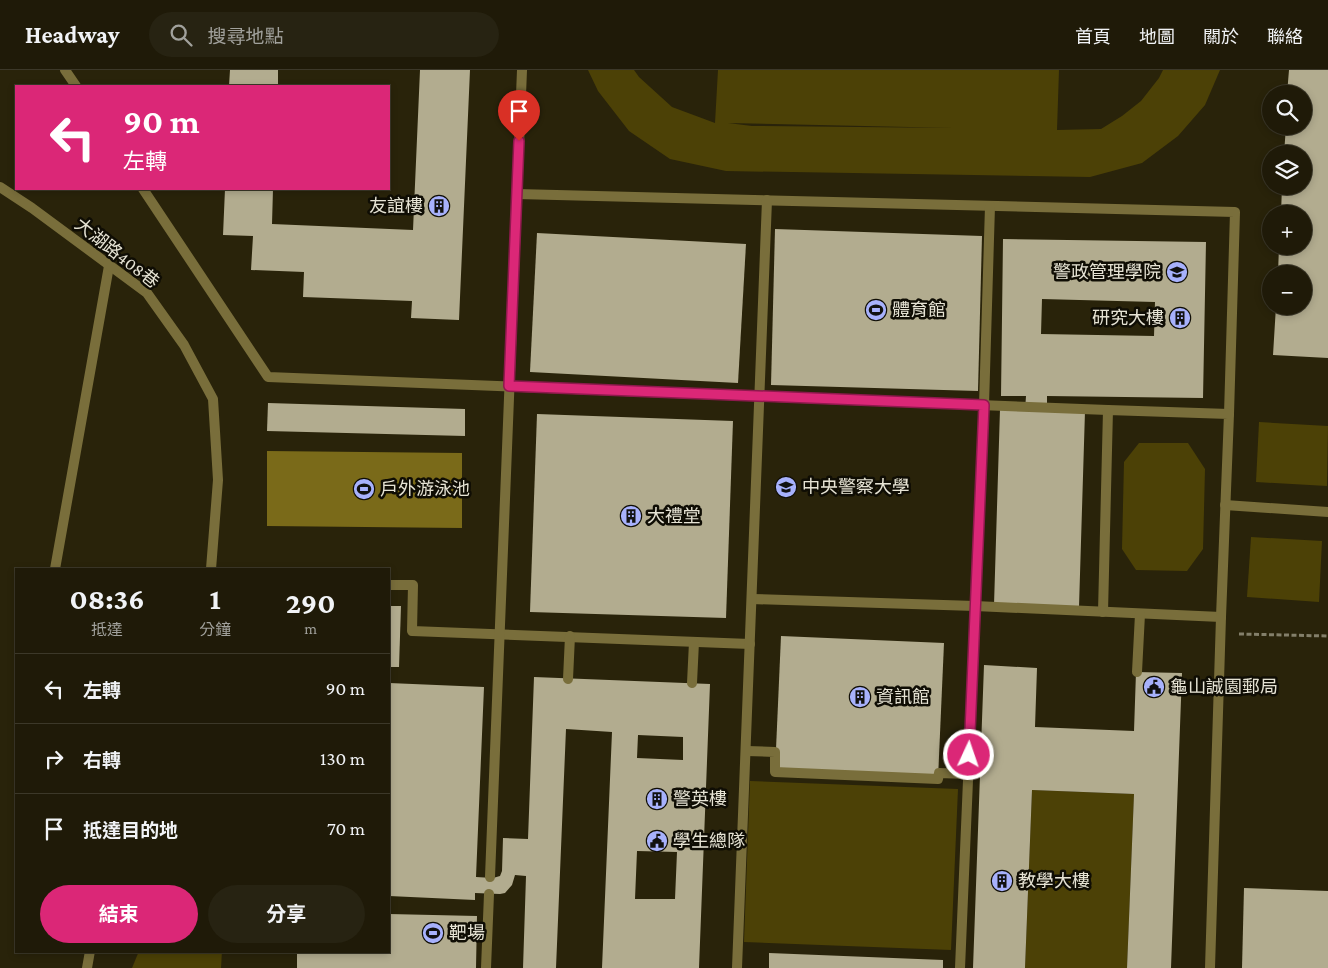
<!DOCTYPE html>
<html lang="zh-TW">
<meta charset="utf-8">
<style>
body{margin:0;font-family:"Crimson Pro","Noto Sans TC",serif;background:#272312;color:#f1f3f6;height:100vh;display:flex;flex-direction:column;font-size:19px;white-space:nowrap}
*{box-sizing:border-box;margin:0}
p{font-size:16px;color:#a1a19c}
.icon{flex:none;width:28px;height:28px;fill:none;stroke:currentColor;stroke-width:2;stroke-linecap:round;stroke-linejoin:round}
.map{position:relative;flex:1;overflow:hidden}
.sheet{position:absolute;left:15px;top:498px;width:375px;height:385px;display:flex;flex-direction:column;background:#1f1a08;border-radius:0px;box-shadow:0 2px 8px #0003,0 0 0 1px #3c3829}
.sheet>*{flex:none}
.guide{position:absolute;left:15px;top:15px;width:375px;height:105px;border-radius:0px;box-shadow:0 2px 8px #0003,0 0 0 1px #3c3829;background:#db2777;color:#fff;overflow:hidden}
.controls{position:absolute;left:1262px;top:15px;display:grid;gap:10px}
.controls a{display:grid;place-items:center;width:50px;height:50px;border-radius:50%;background:#1f1a08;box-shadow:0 2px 8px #0003,0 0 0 1px #3c3829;font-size:25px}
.pin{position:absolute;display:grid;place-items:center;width:42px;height:42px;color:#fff;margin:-51px -21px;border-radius:50% 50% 50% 0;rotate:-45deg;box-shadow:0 0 5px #0007}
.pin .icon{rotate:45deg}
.me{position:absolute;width:55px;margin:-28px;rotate:3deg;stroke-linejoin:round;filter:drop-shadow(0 0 4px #0008)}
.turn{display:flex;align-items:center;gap:18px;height:105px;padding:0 25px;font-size:22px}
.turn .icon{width:65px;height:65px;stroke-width:2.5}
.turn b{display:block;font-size:35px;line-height:42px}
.eta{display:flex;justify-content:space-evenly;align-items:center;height:85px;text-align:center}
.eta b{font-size:30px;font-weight:700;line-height:35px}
.action{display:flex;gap:10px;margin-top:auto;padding:10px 25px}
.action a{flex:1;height:58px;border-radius:30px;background:#db2777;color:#fff;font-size:20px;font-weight:700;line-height:58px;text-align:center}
.action a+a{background:#272312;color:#f1f3f6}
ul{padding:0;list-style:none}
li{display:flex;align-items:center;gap:15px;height:70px;padding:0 25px;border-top:1px solid #3c3829}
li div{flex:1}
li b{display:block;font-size:19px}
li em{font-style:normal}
header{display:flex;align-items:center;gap:30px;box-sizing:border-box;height:70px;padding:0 25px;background:#1f1a08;border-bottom:1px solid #3c3829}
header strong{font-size:24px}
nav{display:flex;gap:28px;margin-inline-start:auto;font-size:18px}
.search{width:350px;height:45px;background:#272312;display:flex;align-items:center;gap:12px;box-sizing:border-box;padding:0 18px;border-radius:28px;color:#a1a19c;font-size:19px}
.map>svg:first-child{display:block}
.green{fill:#4c4106;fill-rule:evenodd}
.water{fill:#7a6a19}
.building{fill:#b2ac8f;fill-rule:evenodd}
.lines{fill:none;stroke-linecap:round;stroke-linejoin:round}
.path{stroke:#837f6a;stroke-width:3;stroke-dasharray:5 2.5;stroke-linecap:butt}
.service{stroke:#796e3b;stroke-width:10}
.minor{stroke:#796e3b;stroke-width:10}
.tertiary{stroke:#796e3b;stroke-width:10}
.route-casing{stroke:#8e194d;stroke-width:12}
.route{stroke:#db2777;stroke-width:9}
.labels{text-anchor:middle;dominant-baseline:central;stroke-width:5;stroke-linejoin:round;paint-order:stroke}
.poi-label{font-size:18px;fill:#e6e3d4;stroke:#0f0d04;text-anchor:start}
.street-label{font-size:18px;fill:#e6e3d4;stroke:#0f0d04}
</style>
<header>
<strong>Headway</strong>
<div class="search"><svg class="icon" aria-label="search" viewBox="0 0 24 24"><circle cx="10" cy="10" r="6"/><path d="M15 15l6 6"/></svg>搜尋地點</div>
<nav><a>首頁</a><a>地圖</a><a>關於</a><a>聯絡</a></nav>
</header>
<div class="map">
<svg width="1328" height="898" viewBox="0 0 1328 898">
<rect width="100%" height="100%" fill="#29230a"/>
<g class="green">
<path d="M588 0H634L639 7 672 37 715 53 718 0H1059L1057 60 1101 59 1122 46 1141 31 1159 8 1163 0H1220L1205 35 1178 66 1142 93 1090 107 726 101 670 89 629 61 598 21ZM728 53 954 58 752 56Z"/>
<path d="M1259 352 1328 356 1327 416 1256 412Z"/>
<path d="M1139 373H1188L1205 399 1203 479 1187 501 1136 500 1122 479 1124 392Z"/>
<path d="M1251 467 1322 471 1319 532 1247 527Z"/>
<path d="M750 711 958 719 951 880 744 872Z"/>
<path d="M1032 720 1134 724 1127 898H1025Z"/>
<path d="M139 881H222L221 898H132Z"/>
</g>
<path class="water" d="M267 381 462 383V458L267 456Z"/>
<g class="building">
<path d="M230 0H278V16H229Z"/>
<path d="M420 0H470L459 250 411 248 412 231 303 227 304 202 251 200 253 166 223 165 225 119H273L272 154 413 160Z"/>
<path d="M1289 0H1328V288L1273 285 1276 236H1304V204H1278L1279 176H1304V144H1281L1282 116H1304V84H1284L1286 56H1304V24H1287Z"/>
<path d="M775 159 982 166 978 321 771 315Z"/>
<path d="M537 163 746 174 738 313 530 302Z"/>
<path d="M1003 169 1206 172 1203 328 1047 326V340L1085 341 1079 537 994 535 1000 339 1025 340 1026 326H1001ZM1042 229 1155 232 1154 266 1041 264Z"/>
<path d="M268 333 465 339V366L267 361Z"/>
<path d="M537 344 733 351 726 548 530 542Z"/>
<path d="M389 536H401L399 597H389Z"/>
<path d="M781 566 944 573 938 709 775 702Z"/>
<path d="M984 595 1037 598 1035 657 1134 661 1136 602 1182 603 1171 898H1127L1134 724 1032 720 1025 898H973Z"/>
<path d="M534 607 710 614 699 898H602L612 662 566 659 556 898H523L526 806 515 805 512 815 505 823 500 824 475 823V830L389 826V613L484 617 476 807 493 808 500 806 502 801 503 768 528 769ZM638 665 683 667V690L637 688ZM637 781 677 782 675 829H635Z"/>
<path d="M1244 818 1328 821V898H1242Z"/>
<path d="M389 844 477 846 476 898H297V881H389Z"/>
<path d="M769 883 943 890V898H769Z"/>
</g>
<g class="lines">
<path class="path" d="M1239 564 1328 566"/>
<g class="service">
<path d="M65 0 76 16"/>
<path d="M143 119 268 307 1108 340"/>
<path d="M517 124 1235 142 1229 344"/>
<path d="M1225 435 1328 442"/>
<path d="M389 515H413L412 561 750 574"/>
<path d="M752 529 975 536 1221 547"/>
<path d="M1103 542 1108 340 1229 344 1221 547 1210 898"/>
<path d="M1137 602 1140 544"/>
<path d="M568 609 570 566"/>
<path d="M692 613 694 572"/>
<path d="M746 681 775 682V702L938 709 939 703 968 704"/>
<path d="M490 807 522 0"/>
<path d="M486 898 489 824"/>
<path d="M737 898 767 130"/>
<path d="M960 898 984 335 990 136"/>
</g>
<path class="minor" d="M55 499 109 196"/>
<g class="tertiary">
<path d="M0 117 32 138 147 223 184 275 213 329 218 410 211 499"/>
<path d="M87 898 90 881"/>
</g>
</g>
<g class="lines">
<g class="route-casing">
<path id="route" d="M519 71 509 316 984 335 969 685"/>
</g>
<use href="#route" class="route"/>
</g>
<defs>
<g id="building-disc" transform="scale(1.125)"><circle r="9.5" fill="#a7b1fc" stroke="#0f0d04"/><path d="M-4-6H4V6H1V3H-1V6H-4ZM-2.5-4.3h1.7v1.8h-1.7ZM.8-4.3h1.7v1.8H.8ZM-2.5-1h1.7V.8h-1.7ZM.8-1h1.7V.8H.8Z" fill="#111"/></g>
<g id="university-disc" transform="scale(1.125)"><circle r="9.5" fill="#a7b1fc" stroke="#0f0d04"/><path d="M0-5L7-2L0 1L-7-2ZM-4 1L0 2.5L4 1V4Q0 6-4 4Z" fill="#111"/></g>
<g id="stadium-disc" transform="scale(1.125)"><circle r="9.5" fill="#a7b1fc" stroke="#0f0d04"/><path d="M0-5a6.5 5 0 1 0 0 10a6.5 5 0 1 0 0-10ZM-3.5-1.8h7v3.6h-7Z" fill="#111"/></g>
<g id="civic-disc" transform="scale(1.125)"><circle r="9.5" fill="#a7b1fc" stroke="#0f0d04"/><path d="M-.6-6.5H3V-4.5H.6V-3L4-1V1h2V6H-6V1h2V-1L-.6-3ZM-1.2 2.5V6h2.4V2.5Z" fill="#111"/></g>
</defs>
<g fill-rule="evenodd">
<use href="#building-disc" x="439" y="136"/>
<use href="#university-disc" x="1177" y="202"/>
<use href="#stadium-disc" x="876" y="240"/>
<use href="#building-disc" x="1180" y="248"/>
<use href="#university-disc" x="786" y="417"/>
<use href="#stadium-disc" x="364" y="419"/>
<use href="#building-disc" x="631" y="446"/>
<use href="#civic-disc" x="1154" y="617"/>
<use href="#building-disc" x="860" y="627"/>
<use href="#building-disc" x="657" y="729"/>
<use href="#civic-disc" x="657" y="771"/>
<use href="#building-disc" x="1002" y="811"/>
<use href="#stadium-disc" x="433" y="863"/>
</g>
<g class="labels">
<g class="poi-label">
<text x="423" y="136" text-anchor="end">友誼樓</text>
<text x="1161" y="202" text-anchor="end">警政管理學院</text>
<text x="892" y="240">體育館</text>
<text x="1164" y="248" text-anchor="end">研究大樓</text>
<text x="802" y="417">中央警察大學</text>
<text x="380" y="419">戶外游泳池</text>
<text x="647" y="446">大禮堂</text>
<text x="1170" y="617">龜山誠園郵局</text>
<text x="876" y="627">資訊館</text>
<text x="673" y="729">警英樓</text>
<text x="673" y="771">學生總隊</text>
<text x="1018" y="811">教學大樓</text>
<text x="449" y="863">靶場</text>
</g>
<g class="street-label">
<text transform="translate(117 183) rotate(38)">大湖路408巷</text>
</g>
</g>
</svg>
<div class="controls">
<a><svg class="icon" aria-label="search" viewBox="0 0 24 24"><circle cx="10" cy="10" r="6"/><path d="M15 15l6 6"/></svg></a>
<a><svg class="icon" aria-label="layers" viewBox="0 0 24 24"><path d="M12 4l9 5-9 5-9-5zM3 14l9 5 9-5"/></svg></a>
<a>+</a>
<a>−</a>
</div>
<div class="pin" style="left:519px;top:71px;background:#d93025"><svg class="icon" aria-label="arrive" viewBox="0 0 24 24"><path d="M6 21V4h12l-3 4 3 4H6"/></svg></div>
<svg class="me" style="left:969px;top:685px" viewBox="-20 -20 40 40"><circle r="17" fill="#db2777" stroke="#fff" stroke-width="3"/><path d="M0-11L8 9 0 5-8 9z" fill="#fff"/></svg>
<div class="guide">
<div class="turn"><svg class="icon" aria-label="left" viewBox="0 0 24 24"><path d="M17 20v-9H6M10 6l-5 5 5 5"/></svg><div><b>90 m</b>左轉</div></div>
</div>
<section class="sheet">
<div class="eta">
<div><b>08:36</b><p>抵達</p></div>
<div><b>1</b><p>分鐘</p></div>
<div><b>290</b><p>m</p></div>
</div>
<ul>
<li><svg class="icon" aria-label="left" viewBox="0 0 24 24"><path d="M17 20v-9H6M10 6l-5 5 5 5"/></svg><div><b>左轉</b></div><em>90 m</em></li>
<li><svg class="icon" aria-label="right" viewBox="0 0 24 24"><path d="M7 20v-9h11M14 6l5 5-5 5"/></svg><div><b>右轉</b></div><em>130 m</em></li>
<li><svg class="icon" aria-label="arrive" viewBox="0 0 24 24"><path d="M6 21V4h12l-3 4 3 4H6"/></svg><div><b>抵達目的地</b></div><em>70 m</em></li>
</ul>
<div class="action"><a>結束</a><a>分享</a></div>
</section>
</div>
